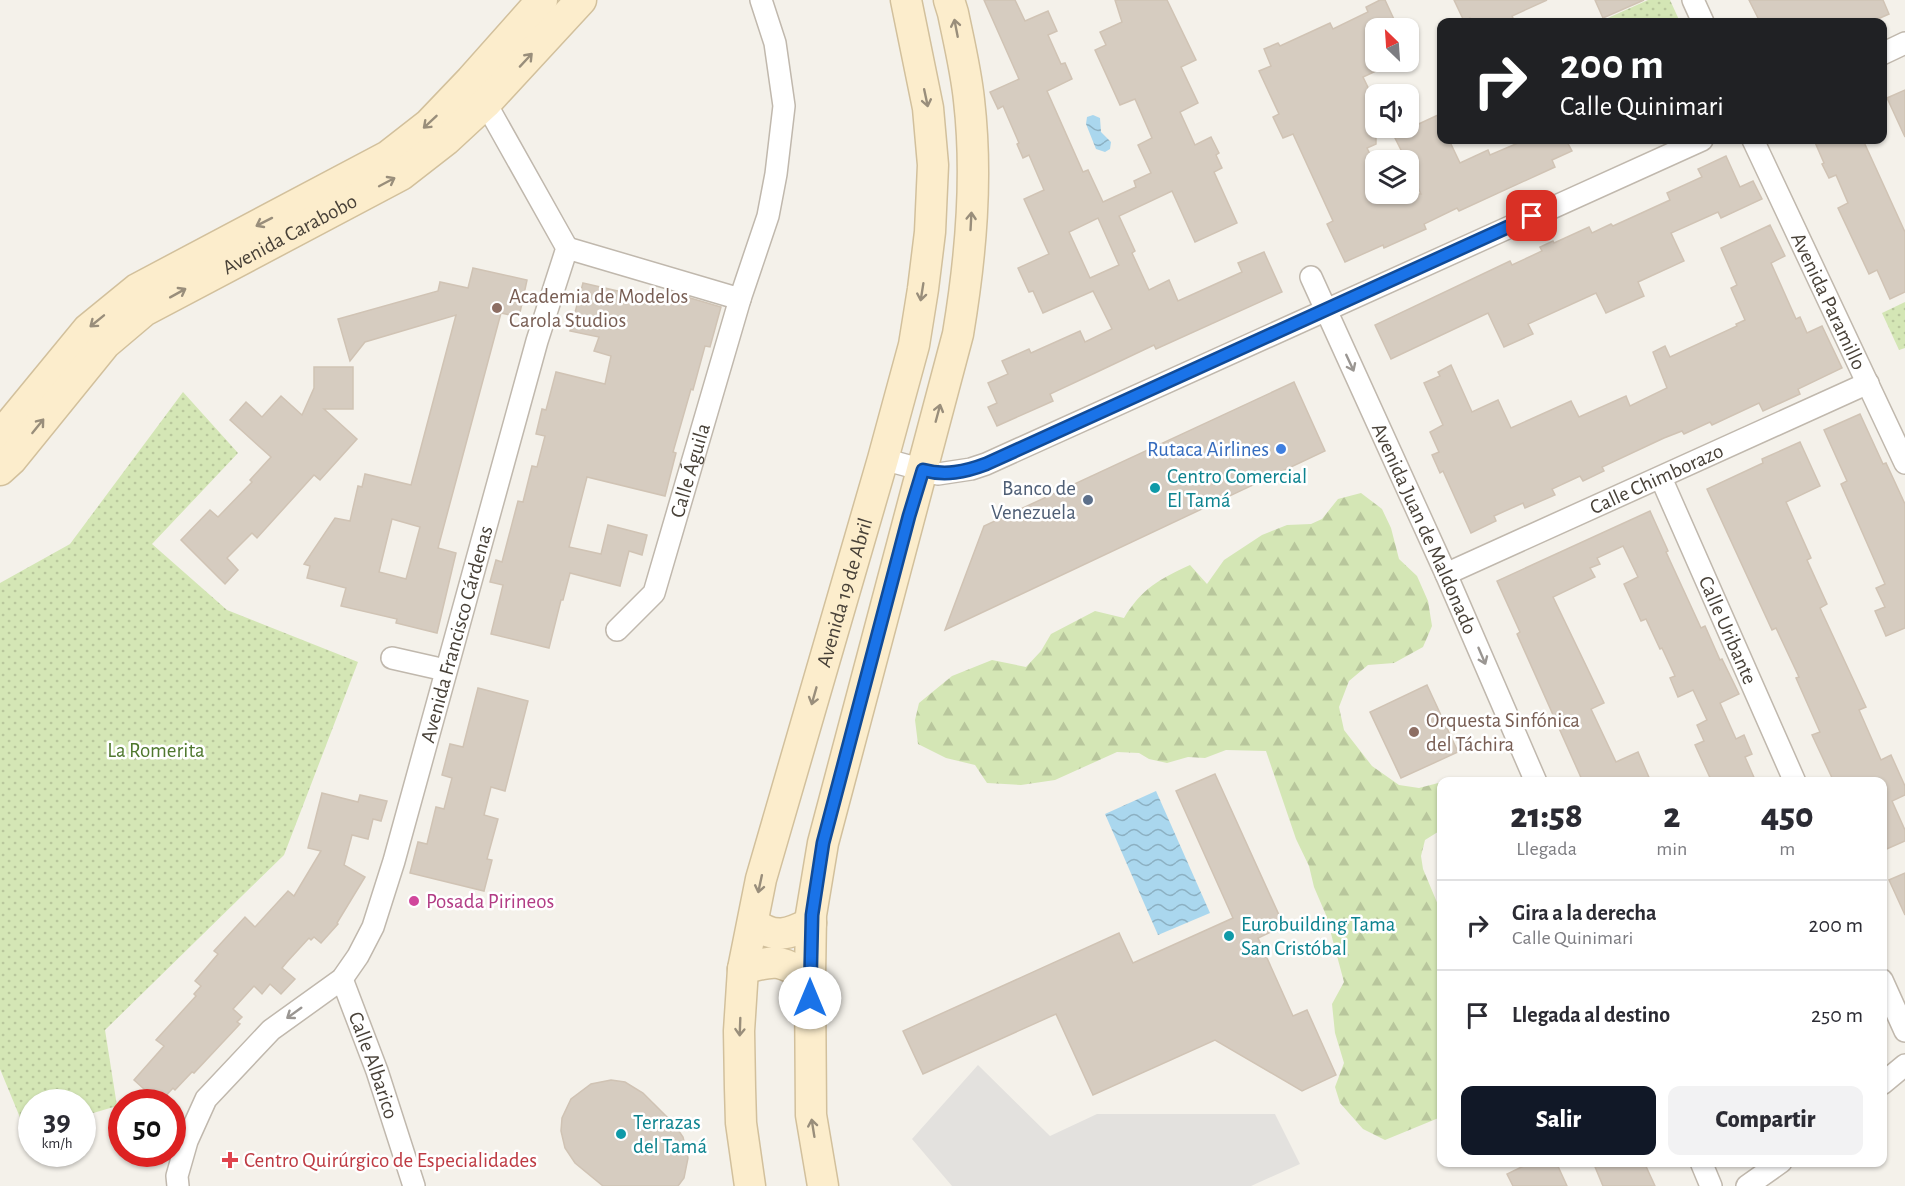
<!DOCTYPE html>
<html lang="es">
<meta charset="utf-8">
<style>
body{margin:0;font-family:"Alegreya Sans",sans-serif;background:#f2f2f3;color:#2b2b33;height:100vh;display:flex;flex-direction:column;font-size:22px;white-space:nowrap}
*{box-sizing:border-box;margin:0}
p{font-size:20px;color:#7c7c81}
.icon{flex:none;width:33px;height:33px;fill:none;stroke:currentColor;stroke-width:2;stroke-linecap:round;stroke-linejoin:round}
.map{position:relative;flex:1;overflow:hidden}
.drawer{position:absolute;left:1437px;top:777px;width:450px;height:390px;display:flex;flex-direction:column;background:#fff;border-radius:12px;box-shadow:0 2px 4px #0004}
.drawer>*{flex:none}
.guide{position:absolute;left:1437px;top:18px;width:450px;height:126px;border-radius:12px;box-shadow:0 2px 4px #0004;background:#202124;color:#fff;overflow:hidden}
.needle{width:39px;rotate:335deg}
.fabs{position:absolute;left:1365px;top:18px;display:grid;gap:12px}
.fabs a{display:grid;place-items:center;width:54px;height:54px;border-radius:12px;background:#fff;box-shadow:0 2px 4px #0004;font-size:30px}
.speed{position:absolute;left:18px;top:1089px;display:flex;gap:12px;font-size:30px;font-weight:700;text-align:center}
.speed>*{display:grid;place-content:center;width:78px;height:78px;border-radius:50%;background:#fff;box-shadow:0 2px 4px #0004;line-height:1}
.speed small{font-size:15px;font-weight:400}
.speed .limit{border:9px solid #d22;background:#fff;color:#111}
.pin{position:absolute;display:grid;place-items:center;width:51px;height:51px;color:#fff;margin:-26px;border-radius:12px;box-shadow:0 3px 9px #0006}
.me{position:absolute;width:66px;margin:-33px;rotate:0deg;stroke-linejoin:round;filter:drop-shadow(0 0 4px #0008)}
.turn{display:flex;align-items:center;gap:21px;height:126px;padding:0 24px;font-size:27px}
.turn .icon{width:78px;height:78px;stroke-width:2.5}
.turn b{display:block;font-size:42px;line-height:51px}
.eta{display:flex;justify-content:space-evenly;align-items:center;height:102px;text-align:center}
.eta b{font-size:36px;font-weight:800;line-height:42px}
.action{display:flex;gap:12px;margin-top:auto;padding:12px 24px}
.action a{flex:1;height:69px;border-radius:12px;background:#111827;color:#fff;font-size:24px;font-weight:800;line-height:69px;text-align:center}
.action a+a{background:#f2f2f3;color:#2b2b33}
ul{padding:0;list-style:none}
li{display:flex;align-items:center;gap:18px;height:90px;padding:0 24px;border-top:2px solid #e1e1e2}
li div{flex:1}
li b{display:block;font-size:22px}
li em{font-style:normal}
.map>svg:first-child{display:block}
.green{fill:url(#green-dots)}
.forest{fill:url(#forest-firs)}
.parking{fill:#e3e1de}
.water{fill:url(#water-waves)}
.building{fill:#d6ccc0;stroke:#d0c3b4;stroke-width:1.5;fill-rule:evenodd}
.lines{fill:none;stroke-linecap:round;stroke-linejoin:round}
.minor-casing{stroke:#c0b8ad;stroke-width:24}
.secondary-casing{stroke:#d2c09c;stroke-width:33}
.minor{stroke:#fff;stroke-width:21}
.secondary{stroke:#fcedcc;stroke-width:30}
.oneway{stroke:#998e7b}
.oneway2{stroke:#9a9692}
.route-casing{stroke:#114b97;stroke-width:15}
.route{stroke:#1a73e8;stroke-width:10}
.education-dot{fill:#8d6e63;stroke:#fff;stroke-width:2}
.shop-dot{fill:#3f7fe0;stroke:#fff;stroke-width:2}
.culture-dot{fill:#0f9aa8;stroke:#fff;stroke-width:2}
.service-dot{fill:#5c6f8a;stroke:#fff;stroke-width:2}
.hotel-dot{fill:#d1479c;stroke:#fff;stroke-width:2}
.health-dot{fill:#e0444e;stroke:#fff;stroke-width:2}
.labels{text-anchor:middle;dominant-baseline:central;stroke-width:5;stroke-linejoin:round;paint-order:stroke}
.street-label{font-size:21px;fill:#484138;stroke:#fff}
.education-label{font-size:21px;fill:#785e54;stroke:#fff;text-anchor:start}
.shop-label{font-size:21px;fill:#366cbe;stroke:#fff;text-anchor:end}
.culture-label{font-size:21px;fill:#0d838f;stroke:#fff;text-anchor:start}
.service-label{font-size:21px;fill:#4e5e75;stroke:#fff;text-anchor:end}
.park-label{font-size:21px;fill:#4f782e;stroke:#fff}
.hotel-label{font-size:21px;fill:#b23c85;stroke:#fff;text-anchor:start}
.health-label{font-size:21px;fill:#be3a42;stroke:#fff;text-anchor:start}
</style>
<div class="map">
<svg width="1905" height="1186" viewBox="0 0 1905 1186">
<defs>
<pattern id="green-dots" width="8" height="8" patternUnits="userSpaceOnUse" patternTransform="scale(1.5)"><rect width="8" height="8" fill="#d4e6b5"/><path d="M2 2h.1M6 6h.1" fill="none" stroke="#b8c69c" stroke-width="1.8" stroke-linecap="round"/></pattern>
<pattern id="forest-firs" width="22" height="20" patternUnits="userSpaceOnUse" patternTransform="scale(1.5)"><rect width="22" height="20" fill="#d4e6b5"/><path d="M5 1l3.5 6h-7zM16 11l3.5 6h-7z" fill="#b8c69c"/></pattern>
<pattern id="water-waves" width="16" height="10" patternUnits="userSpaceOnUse" patternTransform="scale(1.5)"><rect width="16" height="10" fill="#aad7ee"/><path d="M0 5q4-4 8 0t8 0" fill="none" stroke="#8cb0c2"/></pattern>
</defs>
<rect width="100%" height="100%" fill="#f4f1ea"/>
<g class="green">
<path d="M1648 0H1670L1680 22H1599Z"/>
<path d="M1905 302V348L1899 350 1882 313Z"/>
<path d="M183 392 238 453 152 544 227 610 358 662 284 855 105 1030 117 1106 83 1116 82 1102H32L31 1130 26 1132 0 1069V583L70 544Z"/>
</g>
<path class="forest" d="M1361 493 1382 509 1391 528 1399 559 1417 576 1428 601 1432 626 1423 647 1394 663 1368 665 1349 681 1339 707 1344 730 1372 766 1399 785 1419 788 1442 782 1441 830 1425 840 1421 856 1423 869 1441 912V1117L1385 1140 1363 1129 1340 1103 1335 1087 1344 1063 1335 1033 1332 1004 1344 982 1326 915 1314 887 1309 866 1296 839 1266 751 1226 750 1205 758 1188 757 1167 763 1149 759 1139 753 1117 752 1055 780 1021 785 987 783 975 765 946 758 918 744 915 720 919 703 952 676 992 660 1026 667 1041 651 1051 634 1095 611 1124 618C1142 588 1160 579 1190 565L1207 584 1224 560 1262 535 1287 525 1311 524 1322 519 1338 499Z"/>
<path class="parking" d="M978 1065 1050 1136 1097 1114H1275L1300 1164 1251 1186H952L912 1139Z"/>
<g class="water">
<path d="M1093 115 1100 118 1101 132 1111 142 1110 149 1105 152 1096 149 1086 124 1087 117Z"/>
<path d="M1156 791 1210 913 1158 935 1105 814Z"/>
</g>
<g class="building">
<path d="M984 0H1015L1025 21 1048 11 1057 31 1048 35 1061 64 1065 63 1072 79 1047 91 1083 172 1088 170 1103 202 1136 187 1134 181 1151 173 1138 145 1152 138 1135 99 1120 105 1095 50 1106 45 1100 32 1122 22 1115 0H1167L1196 60 1181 67 1198 103 1180 112 1195 145 1211 137 1219 153 1216 155 1222 168 1214 172 1237 223 1195 242 1172 191 1119 216 1135 251 1132 253 1149 290 1169 280 1178 301 1242 272 1238 263 1264 252 1282 292 1156 349 1154 345 1095 373 1050 394 1053 401 997 426 988 407 997 403 988 383 1008 374 1002 361 1029 349 1031 353 1080 331 1085 342 1112 329 1093 291 1043 313 1033 291 1029 292 1018 268 1049 254 1024 199 1044 190 1029 155 1023 158 1017 144 1019 143 1003 106 998 109 990 92 1019 79ZM1098 218 1119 265 1090 278 1069 232Z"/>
<path d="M1380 0H1385L1398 28H1376V71L1363 77 1376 104V144L1367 148 1376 166V194H1421L1408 166V160H1406L1390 128H1410L1438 115 1442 122V140H1449L1460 163 1488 150 1490 155 1525 140H1566L1572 151 1552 160 1555 167 1459 211 1457 208 1424 224 1426 229 1384 248 1383 245 1345 262 1327 224 1333 221 1293 134 1283 138 1273 117 1279 114 1259 71 1271 66 1264 49 1278 43 1280 46 1330 23 1333 29 1368 12 1366 7Z"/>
<path d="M1454 0H1547L1512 16 1515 22H1472L1470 18 1464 21Z"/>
<path d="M1595 0H1644L1603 18Z"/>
<path d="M1749 0H1883L1889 14 1871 22H1760Z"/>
<path d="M1905 90V137L1887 98Z"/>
<path d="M1814 140H1863L1905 232V292L1890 299 1877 270 1869 274 1838 208 1848 203 1836 175 1829 178 1822 164 1824 163Z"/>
<path d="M1726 156 1740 187 1753 181 1762 199 1721 218 1718 212 1671 233 1684 261 1638 282 1644 296 1606 313 1596 293 1528 324 1533 334 1504 347 1488 313 1391 359 1375 325 1510 261 1512 265 1542 251 1540 247 1553 241 1554 243 1589 227 1592 233 1611 224 1613 226 1670 200 1667 193 1702 177 1698 169Z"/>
<path d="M1770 225 1785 256 1771 263 1796 319 1800 317 1807 333 1822 326 1842 368 1798 389 1800 394 1763 411 1759 403 1712 425 1710 422 1684 434 1682 431 1664 438 1602 467 1604 471 1583 481 1580 476 1552 489 1555 495 1525 508 1523 503 1494 516 1496 521 1471 533 1443 471 1440 473 1432 455 1439 452 1430 432 1443 425 1424 383 1440 376 1438 372 1451 365 1472 412 1498 400 1511 428 1571 401 1579 417 1626 396 1630 406 1667 388 1653 352 1665 346 1670 357 1737 326 1736 324 1745 320 1731 288 1737 285 1721 248Z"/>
<path d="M473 268 527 280 519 317 501 313 438 548 456 553 437 633 396 623 397 619 341 606 346 588 307 578 310 566 304 564 335 518 350 521 358 486 362 487 365 474 411 485 456 315 365 342 350 361 338 319 438 291 440 282 468 288ZM392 519 420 527 406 579 379 572Z"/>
<path d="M583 283 670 303 673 293 721 307 710 347 705 346 693 390 691 389 673 452 676 453 665 496 587 477 569 547 601 554 608 525 647 535 642 555 629 551 620 586 570 573 563 600H561L549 648 491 634 503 585 490 582 496 560 502 562 518 501 523 502 532 466 537 467 545 436 536 434 542 409 546 410 556 372 605 384 611 356 594 351 599 337 570 331Z"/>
<path d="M314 367H353V409H324L357 439 320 480 314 475 257 538 252 533 227 558 238 570 225 584 181 540 210 510 218 517 252 482 250 480 271 457 230 420 246 402 262 417 281 396 302 415 314 388Z"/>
<path d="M1294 382 1325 451 945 630 984 526Z"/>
<path d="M1860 414 1883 464 1886 463 1905 504V628L1886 636 1875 611 1885 607 1876 588 1885 584 1841 484 1847 481 1824 430Z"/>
<path d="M1800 442 1820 486 1786 502 1811 558 1807 560 1827 604 1820 608 1866 707 1859 710 1881 760 1891 755 1905 786V795L1892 801 1905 830V841L1882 851V782H1834L1812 735 1820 732 1796 678 1799 677 1776 628 1772 630 1707 489 1763 463 1762 459Z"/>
<path d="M1650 511 1668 551 1666 552 1701 628 1705 626 1720 660 1722 659 1739 694 1720 703 1736 739 1744 735 1752 754 1745 757 1756 782H1712L1695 745 1704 741 1697 725 1707 720 1693 690 1678 697 1670 678 1675 676 1662 648 1660 649 1646 619 1641 621 1624 584 1638 577 1623 546 1597 558 1600 564 1590 568 1595 577 1553 597 1604 703 1591 709 1616 762 1638 752 1651 782H1583L1517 634 1520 632 1497 581Z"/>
<path d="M1427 685 1458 752 1401 778 1370 712Z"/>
<path d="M478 688 528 701 505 791 491 787 484 815 498 819 487 859 492 860 484 891 410 873 418 842 427 844 436 807 444 809 452 778 442 775 450 744 463 747Z"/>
<path d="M1215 774 1284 926 1258 938 1293 1016 1307 1010 1336 1075 1302 1091 1215 1040 1093 1095 1056 1014 923 1074 903 1031 1119 933 1133 963 1233 918 1176 791Z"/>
<path d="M322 793 358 802 360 795 387 801 381 821 373 819 368 839 352 835 344 865 365 877 337 923 338 924 321 943 314 937 311 940 309 938 287 962 282 968 295 979 281 994 270 984 262 994 254 986 233 1009 242 1017 237 1022 240 1024 194 1073 192 1072 175 1090 173 1088 161 1101 156 1096 154 1098 134 1080 164 1046 156 1040 196 996 194 994 201 986 195 981 218 954 214 951 245 917 255 927 288 891 294 896 321 851 308 848Z"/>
<path d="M1905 873V915L1889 880Z"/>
<path d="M611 1080 625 1082 643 1093 674 1124 683 1137 688 1158 684 1178 678 1186H603L575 1163 565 1148 561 1131 562 1118 571 1099 591 1084Z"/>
<path d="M1532 1162H1556L1567 1186H1513L1507 1174Z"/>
<path d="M1593 1162H1644L1655 1186H1603Z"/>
</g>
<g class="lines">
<g class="minor-casing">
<g id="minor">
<path d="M1693 0 1703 22"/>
<path d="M1882 54 1905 43"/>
<path id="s1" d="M1753 140 1905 463"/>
<path d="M567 248 740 299"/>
<path id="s2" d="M1311 277 1446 574 1536 782"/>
<path d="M883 459 938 474 971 469 986 464 1702 140"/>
<path id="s3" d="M1661 478 1795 782"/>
<path id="s4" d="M1446 574 1868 383"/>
<path id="s5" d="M617 630 654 593 740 299 768 216 776 174 784 106 775 43 761 0"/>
<path d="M392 658 445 670"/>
<path id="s6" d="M342 979 377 1071 414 1186"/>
<path d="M1882 980 1905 1031"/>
<path d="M1882 1084 1905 1065"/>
<path d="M1701 1162 1711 1186"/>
<path id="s7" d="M178 1186 177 1176 187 1141 206 1099 271 1030 342 979 358 956 373 927 394 861 537 341 567 248 480 93"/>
<path d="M1747 1186 1781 1162"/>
</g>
</g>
<g class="secondary-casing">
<g id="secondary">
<path d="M0 436 88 329 137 289 388 156 429 124 471 80 542 0"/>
<path id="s8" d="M0 470 11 460 105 344 144 311 401 175 446 140 486 103 581 0"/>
<path d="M753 923C776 940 788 934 811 923"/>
<path d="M743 969C778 959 778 960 810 977"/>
<path id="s9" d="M750 1186 741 1123 740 1088 739 1031 743 969 761 879 883 459 914 345 923 289 930 232 933 165 928 108 906 0"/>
<path d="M823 1186 811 1115 810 977 811 915 823 843 958 334C971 256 978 178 969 100 966 71 959 42 953 13L949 0"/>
</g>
</g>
<use href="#minor" class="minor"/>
<use href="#secondary" class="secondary"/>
</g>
<defs><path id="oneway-shaft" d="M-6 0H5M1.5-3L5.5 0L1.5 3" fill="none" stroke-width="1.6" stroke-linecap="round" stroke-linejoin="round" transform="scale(1.5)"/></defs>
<g class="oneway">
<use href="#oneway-shaft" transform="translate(956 28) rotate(-101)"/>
<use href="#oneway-shaft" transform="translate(526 60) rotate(-47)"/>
<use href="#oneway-shaft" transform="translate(926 98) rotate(78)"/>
<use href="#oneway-shaft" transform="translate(430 122) rotate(137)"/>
<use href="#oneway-shaft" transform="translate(387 182) rotate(-28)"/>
<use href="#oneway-shaft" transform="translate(971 221) rotate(-87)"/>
<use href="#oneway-shaft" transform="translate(264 222) rotate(153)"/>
<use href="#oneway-shaft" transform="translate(922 292) rotate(99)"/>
<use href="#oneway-shaft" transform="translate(178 293) rotate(-29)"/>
<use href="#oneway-shaft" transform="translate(97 321) rotate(141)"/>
<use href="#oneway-shaft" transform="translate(938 413) rotate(-75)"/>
<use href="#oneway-shaft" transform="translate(38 426) rotate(-51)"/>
<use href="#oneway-shaft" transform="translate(814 696) rotate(106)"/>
<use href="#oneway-shaft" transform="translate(760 884) rotate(102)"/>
<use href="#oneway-shaft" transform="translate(740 1027) rotate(92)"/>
<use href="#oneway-shaft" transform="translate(813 1128) rotate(-99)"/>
</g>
<g class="oneway2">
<use href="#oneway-shaft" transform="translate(1350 363) rotate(65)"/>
<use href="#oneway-shaft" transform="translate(1482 656) rotate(67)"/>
<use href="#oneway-shaft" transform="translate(294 1013) rotate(144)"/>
</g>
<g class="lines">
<g class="route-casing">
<path id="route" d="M810 998 812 915 823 843 909 516 923 470C945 476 965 472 986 464L1532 216"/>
</g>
<use href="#route" class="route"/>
</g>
<g class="education-dot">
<circle cx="497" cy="308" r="6"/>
<circle cx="1414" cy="732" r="6"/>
</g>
<circle class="shop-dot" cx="1281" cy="449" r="6"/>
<g class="culture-dot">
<circle cx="1155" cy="488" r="6"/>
<circle cx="1229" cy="936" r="6"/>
<circle cx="621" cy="1134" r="6"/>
</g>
<circle class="service-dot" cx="1088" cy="500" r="6"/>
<circle class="hotel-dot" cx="414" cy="901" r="6"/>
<path class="health-dot" d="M227 1151h6v6h6v6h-6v6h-6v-6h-6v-6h6z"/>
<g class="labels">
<g class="street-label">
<text stroke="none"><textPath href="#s8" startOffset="380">Avenida Carabobo</textPath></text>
<text stroke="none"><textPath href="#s1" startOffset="178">Avenida Paramillo</textPath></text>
<text stroke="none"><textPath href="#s5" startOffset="180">Calle Águila</textPath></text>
<text stroke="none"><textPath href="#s4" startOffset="231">Calle Chimborazo</textPath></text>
<text stroke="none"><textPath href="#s2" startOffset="276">Avenida Juan de Maldonado</textPath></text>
<text stroke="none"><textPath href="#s9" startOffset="608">Avenida 19 de Abril</textPath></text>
<text stroke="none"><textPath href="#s3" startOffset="166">Calle Uribante</textPath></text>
<text stroke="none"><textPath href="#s7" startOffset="640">Avenida Francisco Cárdenas</textPath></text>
<text stroke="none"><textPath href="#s6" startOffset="92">Calle Albarico</textPath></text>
</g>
<g class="education-label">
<text x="509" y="296">Academia de Modelos<tspan x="509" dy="24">Carola Studios</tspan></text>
<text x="1426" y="720">Orquesta Sinfónica<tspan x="1426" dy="24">del Táchira</tspan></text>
</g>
<g class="shop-label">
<text x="1269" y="449">Rutaca Airlines</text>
</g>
<g class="culture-label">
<text x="1167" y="476">Centro Comercial<tspan x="1167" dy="24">El Tamá</tspan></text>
<text x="1241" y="924">Eurobuilding Tama<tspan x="1241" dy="24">San Cristóbal</tspan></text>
<text x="633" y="1122">Terrazas<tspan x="633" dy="24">del Tamá</tspan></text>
</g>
<g class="service-label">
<text x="1076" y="488">Banco de<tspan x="1076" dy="24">Venezuela</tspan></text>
</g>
<g class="park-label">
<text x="156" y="750">La Romerita</text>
</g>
<g class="hotel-label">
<text x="426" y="901">Posada Pirineos</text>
</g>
<g class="health-label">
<text x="244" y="1160">Centro Quirúrgico de Especialidades</text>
</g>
</g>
</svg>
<div class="fabs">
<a><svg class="needle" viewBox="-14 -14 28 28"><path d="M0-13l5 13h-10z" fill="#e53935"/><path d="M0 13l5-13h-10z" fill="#7c7c81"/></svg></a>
<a><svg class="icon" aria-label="sound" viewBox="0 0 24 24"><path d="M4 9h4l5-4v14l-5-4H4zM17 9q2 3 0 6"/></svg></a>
<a><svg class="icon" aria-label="layers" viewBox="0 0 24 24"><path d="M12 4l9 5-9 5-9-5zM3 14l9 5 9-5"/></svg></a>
</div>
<div class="speed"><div>39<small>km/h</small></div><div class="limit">50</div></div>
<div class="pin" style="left:1532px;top:216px;background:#d93025"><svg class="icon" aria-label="arrive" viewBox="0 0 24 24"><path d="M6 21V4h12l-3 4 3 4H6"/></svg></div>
<svg class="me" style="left:810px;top:998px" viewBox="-20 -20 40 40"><circle r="19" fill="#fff"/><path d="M0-13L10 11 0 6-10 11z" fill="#1a73e8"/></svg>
<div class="guide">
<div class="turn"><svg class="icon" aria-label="right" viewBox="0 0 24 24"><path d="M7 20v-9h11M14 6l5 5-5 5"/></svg><div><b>200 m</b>Calle Quinimari</div></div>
</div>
<section class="drawer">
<div class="eta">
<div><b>21:58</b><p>Llegada</p></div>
<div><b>2</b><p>min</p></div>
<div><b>450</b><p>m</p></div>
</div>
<ul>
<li><svg class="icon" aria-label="right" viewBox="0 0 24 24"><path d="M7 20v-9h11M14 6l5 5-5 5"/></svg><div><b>Gira a la derecha</b><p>Calle Quinimari</p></div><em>200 m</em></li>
<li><svg class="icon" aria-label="arrive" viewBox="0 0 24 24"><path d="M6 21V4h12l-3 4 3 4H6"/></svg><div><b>Llegada al destino</b></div><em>250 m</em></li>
</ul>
<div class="action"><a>Salir</a><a>Compartir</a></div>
</section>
</div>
